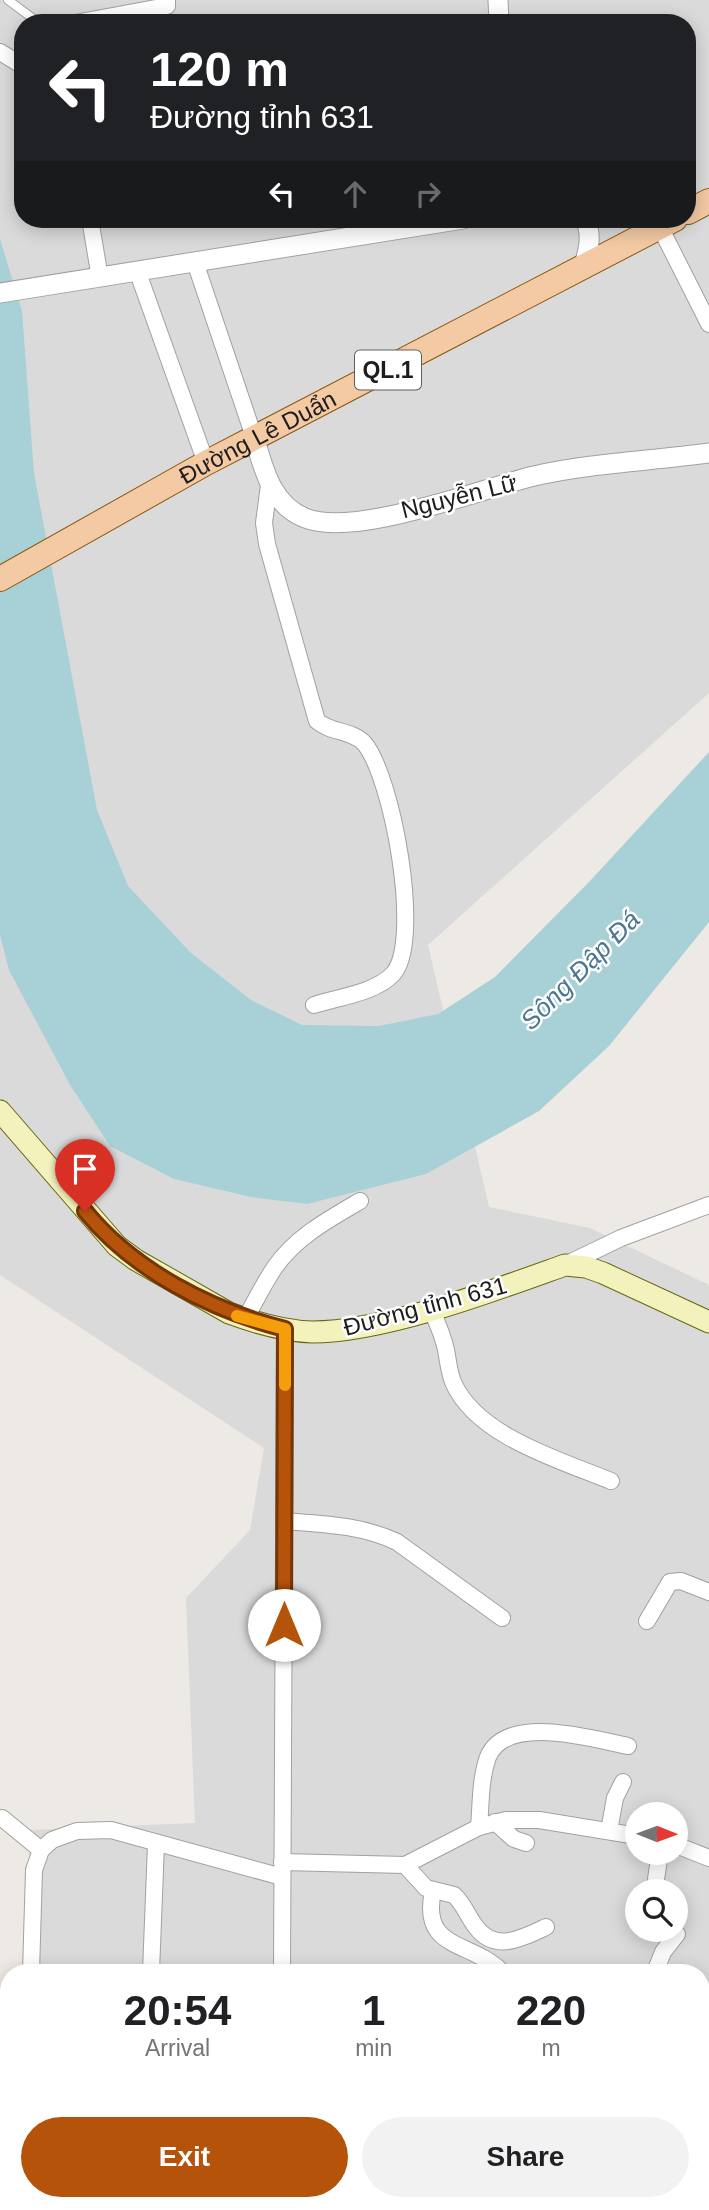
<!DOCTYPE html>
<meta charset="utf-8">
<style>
body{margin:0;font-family:Helvetica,sans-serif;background:#f2f2f2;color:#202124;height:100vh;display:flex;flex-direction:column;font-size:26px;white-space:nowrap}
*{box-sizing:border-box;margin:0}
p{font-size:23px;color:#757577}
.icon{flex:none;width:38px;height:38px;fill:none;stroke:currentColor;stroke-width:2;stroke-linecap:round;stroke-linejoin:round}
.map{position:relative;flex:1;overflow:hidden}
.panel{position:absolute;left:0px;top:1964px;width:710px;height:247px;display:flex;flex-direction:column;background:#fff;border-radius:28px 28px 0 0;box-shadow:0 4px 18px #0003}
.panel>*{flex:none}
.guide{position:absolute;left:14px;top:14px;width:682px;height:214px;border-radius:28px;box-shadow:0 4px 18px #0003;background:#202124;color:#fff;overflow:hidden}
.needle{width:46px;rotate:91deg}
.buttons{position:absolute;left:625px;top:1802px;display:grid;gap:14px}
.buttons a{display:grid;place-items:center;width:63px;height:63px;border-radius:50%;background:#fff;box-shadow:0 4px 18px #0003;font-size:35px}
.pin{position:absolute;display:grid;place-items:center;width:60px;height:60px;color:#fff;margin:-72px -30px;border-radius:50% 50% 50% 0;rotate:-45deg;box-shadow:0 0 7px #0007}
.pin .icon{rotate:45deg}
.me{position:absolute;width:77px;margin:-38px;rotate:0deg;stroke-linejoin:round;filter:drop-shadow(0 0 5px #0008)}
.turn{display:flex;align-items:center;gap:24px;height:147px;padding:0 21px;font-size:32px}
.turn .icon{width:91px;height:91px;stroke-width:2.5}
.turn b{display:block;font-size:49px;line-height:60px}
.lanes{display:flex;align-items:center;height:66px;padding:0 21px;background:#0003;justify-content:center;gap:35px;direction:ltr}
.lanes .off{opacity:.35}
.eta{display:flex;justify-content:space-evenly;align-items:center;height:119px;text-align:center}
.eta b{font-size:42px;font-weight:700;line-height:49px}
.cta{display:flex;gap:14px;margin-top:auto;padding:14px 21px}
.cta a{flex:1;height:80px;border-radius:42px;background:#b45309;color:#fff;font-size:28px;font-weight:700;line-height:80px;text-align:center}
.cta a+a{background:#f2f2f2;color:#202124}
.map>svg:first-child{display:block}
.residential{fill:#dbdada;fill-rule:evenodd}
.water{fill:#a8d0d7}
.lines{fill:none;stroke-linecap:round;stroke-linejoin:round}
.service-casing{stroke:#a1a1a1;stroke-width:10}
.minor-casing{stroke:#a1a1a1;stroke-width:18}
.tertiary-casing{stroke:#a1a1a1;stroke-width:21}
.secondary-casing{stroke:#67690f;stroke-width:23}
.primary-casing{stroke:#88560e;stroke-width:26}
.service{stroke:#fff;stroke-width:8}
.minor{stroke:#fff;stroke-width:16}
.tertiary{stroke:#fff;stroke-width:19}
.secondary{stroke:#f3f1bc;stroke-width:21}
.primary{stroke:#f3caa4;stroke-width:24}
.route-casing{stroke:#753606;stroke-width:18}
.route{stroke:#b45309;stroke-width:12}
.slow{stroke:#f59e0b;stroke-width:12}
.labels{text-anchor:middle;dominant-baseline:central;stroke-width:5;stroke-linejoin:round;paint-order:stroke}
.shield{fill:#fff;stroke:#616161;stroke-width:2}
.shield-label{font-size:23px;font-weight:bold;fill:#1d1d1d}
.street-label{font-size:24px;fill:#1d1d1d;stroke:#fff}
.water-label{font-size:26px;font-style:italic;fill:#4c7794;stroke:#fff}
</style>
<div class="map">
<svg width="709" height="2210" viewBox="0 0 709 2210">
<rect width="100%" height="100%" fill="#ede9e4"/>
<path class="residential" d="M0 0H709V693L428 945 489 1207 590 1228 709 1285V1989L702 1993V1972H37L28 1830 195 1823 186 1598 250 1530 264 1448 0 1275ZM23 23H688V219H23ZM637 1815H676V1853H637ZM637 1892H676V1930H637Z"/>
<path class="water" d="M0 239 22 311 34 473 97 810 128 886 191 953 251 1000 302 1025 379 1026 438 1014 495 977 590 881 709 752V922L609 1046 539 1111 426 1174 307 1204 251 1197 174 1179 110 1146 70 1085 9 970 0 935Z"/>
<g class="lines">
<g class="service-casing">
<g id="service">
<path d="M8 0 39 23"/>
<path d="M702 2033 709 2034"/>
</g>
</g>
<g class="minor-casing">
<g id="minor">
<path d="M75 23 167 6V0"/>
<path d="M0 52 23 66"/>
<path d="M90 219 100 278"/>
<path d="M660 227 709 324"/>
<path d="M195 262 255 440"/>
<path d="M138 273 206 463"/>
<path d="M269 485 264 523 267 544 317 721C331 733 352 730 364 743 392 775 423 941 393 974 375 993 339 997 314 1005"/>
<path d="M567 1264 621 1238 709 1205"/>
<path d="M431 1309C437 1322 443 1335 446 1350 448 1360 449 1372 453 1382 476 1436 560 1460 611 1481"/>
<path d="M245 1319C255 1302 264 1283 275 1267 296 1237 329 1219 360 1201"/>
<path d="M284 1521C323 1524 361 1525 397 1542L502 1618"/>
<path d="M647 1621 670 1582 681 1581 709 1592"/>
<path d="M2 1818 41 1850"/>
<path d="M495 1822 514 1839 526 1843"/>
<path d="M479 1827C481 1804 480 1779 488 1757 506 1713 593 1739 628 1746"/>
<path d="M609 1831 615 1798 623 1782"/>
<path d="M676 1845 709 1858"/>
<path d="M282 1862 405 1865 479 1827 506 1820H539L637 1836"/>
<path d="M405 1865 426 1888 454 1895C464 1904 468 1917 476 1927 495 1953 523 1938 546 1927"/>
<path d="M656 1879 660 1853"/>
<path d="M433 1891C420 1951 471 1940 502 1972"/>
<path d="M31 1972 34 1870 41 1850 52 1840 77 1831 111 1830 282 1877"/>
<path d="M151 1972 156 1844"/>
<path d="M282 1972 285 1329"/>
<path d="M655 1972 663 1952 677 1934"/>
<path d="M592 2202 605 2210"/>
<path d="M281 2210V2202"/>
</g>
</g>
<g class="tertiary-casing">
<g id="tertiary">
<path d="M498 0 499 23"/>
<path d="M583 269C588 251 593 236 585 219"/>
<path d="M0 293 463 219"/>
<path d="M255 440C264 470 272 505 305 518 355 538 480 489 534 476 591 463 651 461 709 453"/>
</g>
</g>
<g class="secondary-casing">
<path id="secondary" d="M0 1111 117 1246 136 1260 229 1313C256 1323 284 1331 312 1332 384 1332 495 1290 565 1265L586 1267 603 1273 709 1322"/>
</g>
<g class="primary-casing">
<g id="primary">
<path d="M688 212 709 201"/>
<path id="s1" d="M0 579 206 463 675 219"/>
</g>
</g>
<use href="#service" class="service"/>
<use href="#minor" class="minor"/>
<use href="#tertiary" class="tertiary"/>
<use href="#secondary" class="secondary"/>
<use href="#primary" class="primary"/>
</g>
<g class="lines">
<g class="route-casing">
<path id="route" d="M85 1211C134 1271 211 1310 285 1329L284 1625"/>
</g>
<use href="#route" class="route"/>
<path class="slow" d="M237 1316 285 1329V1385"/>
</g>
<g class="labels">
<rect class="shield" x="355" y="350.5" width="66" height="39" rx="5"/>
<g class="shield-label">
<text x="388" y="370">QL.1</text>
</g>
<g class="street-label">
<text stroke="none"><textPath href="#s1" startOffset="294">Đường Lê Duẩn</textPath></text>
<text transform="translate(459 496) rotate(-14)">Nguyễn Lữ</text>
<text transform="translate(425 1306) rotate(-15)">Đường tỉnh 631</text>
</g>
<g class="water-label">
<text transform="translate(580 970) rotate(-45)">Sông Đập Đá</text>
</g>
</g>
</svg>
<div class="buttons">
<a><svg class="needle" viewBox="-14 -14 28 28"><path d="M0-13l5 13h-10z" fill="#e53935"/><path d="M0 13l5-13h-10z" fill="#757577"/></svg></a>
<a><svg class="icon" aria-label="search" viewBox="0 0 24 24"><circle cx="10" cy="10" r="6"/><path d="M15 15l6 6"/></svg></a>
</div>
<div class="pin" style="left:85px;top:1211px;background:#d93025"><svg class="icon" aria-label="arrive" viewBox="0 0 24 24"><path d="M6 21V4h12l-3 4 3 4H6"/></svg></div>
<svg class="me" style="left:284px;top:1625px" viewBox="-20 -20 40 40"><circle r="19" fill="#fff"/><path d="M0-13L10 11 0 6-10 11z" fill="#b45309"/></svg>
<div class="guide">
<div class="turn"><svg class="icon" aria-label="left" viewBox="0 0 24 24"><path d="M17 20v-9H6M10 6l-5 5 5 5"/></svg><div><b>120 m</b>Đường tỉnh 631</div></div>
<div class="lanes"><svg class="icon" aria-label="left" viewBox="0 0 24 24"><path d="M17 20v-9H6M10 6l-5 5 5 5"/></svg><svg class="icon off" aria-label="ahead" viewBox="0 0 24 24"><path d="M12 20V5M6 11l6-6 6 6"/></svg><svg class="icon off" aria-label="right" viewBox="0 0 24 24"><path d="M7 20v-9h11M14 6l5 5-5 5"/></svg></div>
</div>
<section class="panel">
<div class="eta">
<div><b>20:54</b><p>Arrival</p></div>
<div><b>1</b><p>min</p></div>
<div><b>220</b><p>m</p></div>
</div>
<div class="cta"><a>Exit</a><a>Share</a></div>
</section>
</div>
